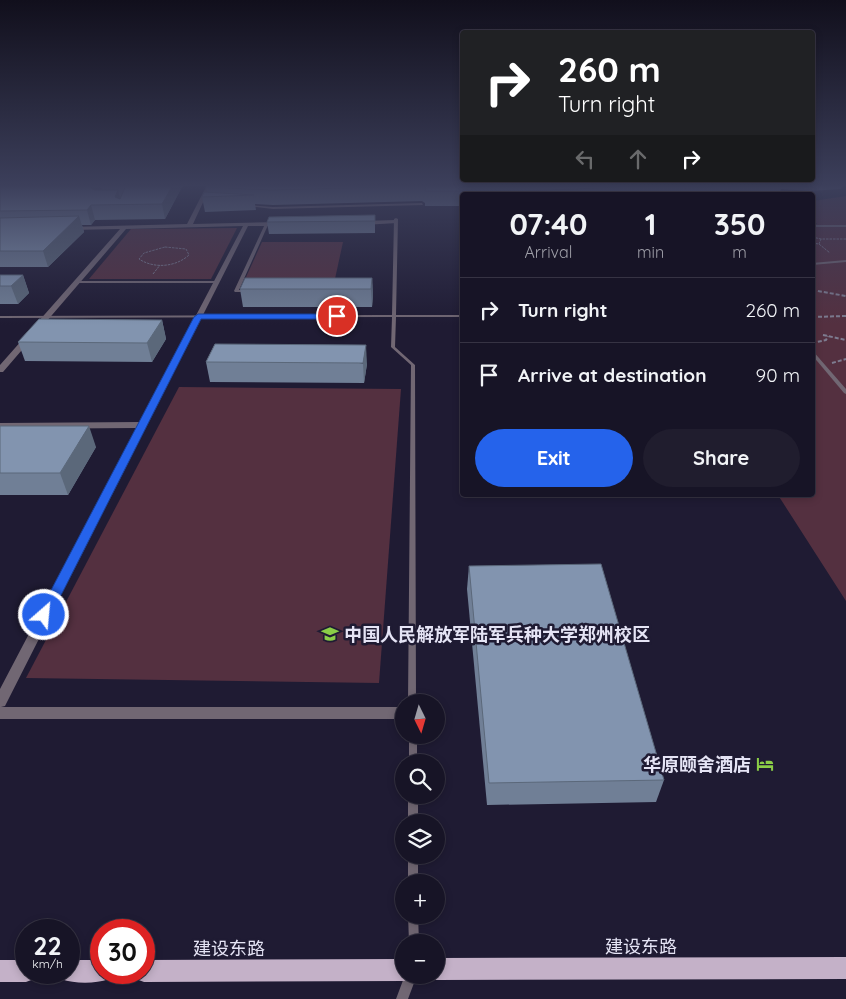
<!DOCTYPE html>
<meta charset="utf-8">
<style>
body{margin:0;font-family:Quicksand,"Noto Sans SC",sans-serif;background:#201d2e;color:#f1f3f6;height:100vh;display:flex;flex-direction:column;font-size:19px;white-space:nowrap}
*{box-sizing:border-box;margin:0}
p{font-size:16px;color:#9e9ea7}
.icon{flex:none;width:28px;height:28px;fill:none;stroke:currentColor;stroke-width:2;stroke-linecap:round;stroke-linejoin:round}
.map{position:relative;flex:1;overflow:hidden}
.panel{position:absolute;left:460px;top:192px;width:355px;height:305px;display:flex;flex-direction:column;background:#171426;border-radius:5px;box-shadow:0 2px 8px #0003,0 0 0 1px #363343}
.panel>*{flex:none}
.guide{position:absolute;left:460px;top:30px;width:355px;height:152px;border-radius:5px;box-shadow:0 2px 8px #0003,0 0 0 1px #363343;background:#202124;color:#fff;overflow:hidden}
.needle{width:32px;rotate:175deg}
.fabs{position:absolute;left:395px;top:694px;display:grid;gap:10px}
.fabs a{display:grid;place-items:center;width:50px;height:50px;border-radius:50%;background:#171426;box-shadow:0 2px 8px #0003,0 0 0 1px #363343;font-size:25px}
.speed{position:absolute;left:15px;top:919px;display:flex;gap:10px;font-size:25px;font-weight:700;text-align:center}
.speed>*{display:grid;place-content:center;width:65px;height:65px;border-radius:50%;background:#171426;box-shadow:0 2px 8px #0003,0 0 0 1px #363343;line-height:1}
.speed small{font-size:12px;font-weight:400}
.speed .limit{border:8px solid #d22;background:#fff;color:#111}
.pin{position:absolute;display:grid;place-items:center;width:42px;height:42px;color:#fff;margin:-21px;border:2px solid #fff;border-radius:50%;box-shadow:0 1px 5px #0007}
.me{position:absolute;width:55px;margin:-28px;rotate:27deg;stroke-linejoin:round;filter:drop-shadow(0 0 4px #0008)}
.turn{display:flex;align-items:center;gap:18px;height:105px;padding:0 15px;font-size:22px}
.turn .icon{width:65px;height:65px;stroke-width:2.5}
.turn b{display:block;font-size:35px;line-height:42px}
.lanes{display:flex;align-items:center;height:48px;padding:0 15px;background:#0003;justify-content:center;gap:25px;direction:ltr}
.lanes .off{opacity:.35}
.eta{display:flex;justify-content:space-evenly;align-items:center;height:85px;text-align:center}
.eta b{font-size:30px;font-weight:700;line-height:35px}
.button{display:flex;gap:10px;margin-top:auto;padding:10px 15px}
.button a{flex:1;height:58px;border-radius:30px;background:#2563eb;color:#fff;font-size:20px;font-weight:700;line-height:58px;text-align:center}
.button a+a{background:#201d2e;color:#f1f3f6}
ul{padding:0;list-style:none}
li{display:flex;align-items:center;gap:15px;height:65px;padding:0 15px;border-top:1px solid #363343}
li div{flex:1}
li b{display:block;font-size:19px}
li em{font-style:normal}
.map>svg:first-child{display:block}
.green{fill:#543040}
.lines{fill:none;stroke-linecap:round;stroke-linejoin:round}
.path-far1{stroke:#7e7c90;stroke-width:1;stroke-dasharray:2.5 1;stroke-linecap:butt}
.path{stroke:#7e7c90;stroke-width:2;stroke-dasharray:4 2;stroke-linecap:butt}
.service{fill:#716773;fill-rule:evenodd}
.minor{fill:#716773;fill-rule:evenodd}
.primary{fill:#c4b1c8;fill-rule:evenodd}
.wall{fill:#707f96}
.shaded-wall{fill:#5b687a}
.building{fill:#8294af;stroke:#5b687a}
.route{fill:#2563eb;stroke:#184099}
.labels{text-anchor:middle;dominant-baseline:central;stroke-width:5;stroke-linejoin:round;paint-order:stroke}
.near-poi-label{font-size:18px;font-weight:bold;fill:#e5e4f5;stroke:#1f1b33;text-anchor:start}
.near-street-label{font-size:18px;fill:#e5e4f5;stroke:#1f1b33}
</style>
<div class="map">
<svg width="846" height="999" viewBox="0 0 846 999">
<rect width="100%" height="100%" fill="#1f1b33"/>
<g class="green">
<path d="M846 196V601L778 495H812V224H817L813 220V201Z"/>
<path d="M237 228 211 279H89L131 229Z"/>
<path d="M262 242H343L333 288H241Z"/>
<path d="M179 387 401 389 379 683 26 678Z"/>
</g>
<g class="lines">
<g class="path-far1">
<path d="M812 237 821 239"/>
<path d="M812 243 819 244 821 239H846"/>
<path d="M819 244 830 253"/>
<path d="M165 247 186 249 189 255C176 267 154 269 139 259L144 253Z"/>
<path d="M153 274 160 265"/>
</g>
<g class="path">
<path d="M812 290 846 296"/>
<path d="M812 317 846 316"/>
<path d="M823 335 846 340"/>
<path d="M812 343 826 340 828 336"/>
<path d="M832 363 846 359"/>
</g>
<g class="service">
<path d="M422 203 423 205 273 209 247 206 249 205 273 207Z"/>
<path d="M396 218 398 219 396 315H462V317H396L395 347 415 365 416 702H408L411 365 391 347 392 317 0 318V316L392 315 394 219Z"/>
<path d="M265 224 268 225 239 290H249L251 291 249 292H235L234 291Z"/>
<rect x="812" y="225" width="34" height="2"/>
<path d="M846 260V262L812 265V263Z"/>
<path d="M75 281H216L218 282 216 283H75Z"/>
<path d="M812 350 846 389V394L844 393 812 355Z"/>
<rect x="409" y="735" width="8" height="27"/>
<rect x="408" y="795" width="10" height="27"/>
<rect x="408" y="855" width="10" height="27"/>
<path d="M408 915H418L419 942H409Z"/>
<path d="M405 975H417L408 999H396Z"/>
</g>
<g class="minor">
<path d="M207 185H211L193 224 281 222 284 224 281 226H248L5 706 1 707H404V719H0V689L137 428 0 429V423L140 422 243 226 126 229 3 372H0V365L120 229 71 230 69 229V227L187 224Z"/>
<path d="M395 220 397 221V223L363 225 360 223 363 221Z"/>
</g>
<g class="primary">
<path d="M846 957V979L436 980 427 975H436V958Z"/>
<path d="M404 959V975H413L412 978 404 981 144 982 136 979 134 972H144V960Z"/>
<path d="M0 960H26V972H36L34 979 26 982H0Z"/>
<path d="M69 960H101V972H111L109 979C95 984 75 984 61 979L59 972H69Z"/>
</g>
</g>
<g class="wall">
<path d="M0 185H183L165 219 95 220 91 225H82L84 232 48 267H0Z"/>
<path d="M207 185H843L841 189 810 191 781 189 779 195H462V206H425V203L422 201 273 205 255 204 256 210 205 212 202 197 207 192 206 187Z"/>
<path d="M375 215V233L269 234 267 222Z"/>
<path d="M0 275H23L29 293 18 304H0Z"/>
<path d="M372 278 373 295 372 307H243L240 289Z"/>
<path d="M162 320 166 339 152 362 25 361 18 342Z"/>
<path d="M215 344 367 364 364 383 210 382 206 362Z"/>
<path d="M0 426 96 447 68 495H0Z"/>
<path d="M469 566 664 780 656 802 487 805 467 589Z"/>
</g>
<g class="shaded-wall">
<path d="M94 185H108H101L103 192 95 202 91 188Z"/>
<path d="M173 185H183L165 219 162 204Z"/>
<path d="M118 190 122 205 115 197Z"/>
<path d="M91 205 95 220 91 225 87 210Z"/>
<path d="M79 216 84 232 48 267 43 251Z"/>
<path d="M23 275 29 293 18 304 11 286Z"/>
<path d="M372 278 373 295 372 307 371 289Z"/>
<path d="M162 320 166 339 152 362 147 343Z"/>
<path d="M366 345 367 364 364 383 363 363Z"/>
<path d="M89 426 96 447 68 495 60 473Z"/>
</g>
<g class="building">
<path d="M0 185H94L91 188 95 190H118L115 197 120 199 126 185H101H173L162 204 91 205 87 210 0 211Z"/>
<path d="M207 185H668L526 191H425L426 188 422 186 271 190 206 187Z"/>
<path d="M681 185H782L685 188Z"/>
<path d="M204 192 254 195 202 197Z"/>
<path d="M375 215V221L267 222 269 217Z"/>
<path d="M79 216 43 251H0V218Z"/>
<path d="M0 275H23L11 286H0Z"/>
<path d="M245 278H372L371 289H240Z"/>
<path d="M39 319 162 320 147 343 18 342Z"/>
<path d="M215 344 366 345 363 363 206 362Z"/>
<path d="M0 426H89L60 473H0Z"/>
<path d="M601 564 664 780 489 783 469 566Z"/>
</g>
<linearGradient id="sky" x2="0" y2="1"><stop stop-color="#110f1c"/><stop offset="0.57" stop-color="#3c3f5b"/><stop offset="1" stop-color="#3c3f5b" stop-opacity="0"/></linearGradient>
<rect width="846" height="325" fill="url(#sky)"/>
<path class="route" d="M198 314H337L341 316 337 319H201L51 615 44 620 40 619 38 615 194 317Z"/>
<defs>
<g id="university-bare" transform="scale(1.35)"><path d="M0-5L7-2L0 1L-7-2ZM-4 1L0 2.5L4 1V4Q0 6-4 4Z" fill="#8bce47" stroke="#1f1b33" stroke-width="2.5" paint-order="stroke"/></g>
<g id="hotel-bare" transform="scale(1.35)"><path d="M-6-4.5h1.5V1H6V5H4.5V3h-9V5H-6ZM-4 0a1.8 1.8 0 1 1 3.6 0ZM.5 0V-2.5h3Q6-2.5 6 0Z" fill="#8bce47" stroke="#1f1b33" stroke-width="2.5" paint-order="stroke"/></g>
</defs>
<g fill-rule="evenodd">
<use href="#university-bare" x="330" y="634"/>
<use href="#hotel-bare" x="765" y="764"/>
</g>
<g class="labels">
<g class="near-poi-label">
<text x="344" y="634">中国人民解放军陆军兵种大学郑州校区</text>
<text x="751" y="764" text-anchor="end">华原颐舍酒店</text>
</g>
<g class="near-street-label">
<text x="641" y="946">建设东路</text>
<text x="229" y="948">建设东路</text>
</g>
</g>
</svg>
<div class="fabs">
<a><svg class="needle" viewBox="-14 -14 28 28"><path d="M0-13l5 13h-10z" fill="#e53935"/><path d="M0 13l5-13h-10z" fill="#9e9ea7"/></svg></a>
<a><svg class="icon" aria-label="search" viewBox="0 0 24 24"><circle cx="10" cy="10" r="6"/><path d="M15 15l6 6"/></svg></a>
<a><svg class="icon" aria-label="layers" viewBox="0 0 24 24"><path d="M12 4l9 5-9 5-9-5zM3 14l9 5 9-5"/></svg></a>
<a>+</a>
<a>−</a>
</div>
<div class="speed"><div>22<small>km/h</small></div><div class="limit">30</div></div>
<div class="pin" style="left:337px;top:316px;background:#d93025"><svg class="icon" aria-label="arrive" viewBox="0 0 24 24"><path d="M6 21V4h12l-3 4 3 4H6"/></svg></div>
<svg class="me" style="left:44px;top:615px" viewBox="-20 -20 40 40"><circle r="17" fill="#2563eb" stroke="#fff" stroke-width="3"/><path d="M0-11L8 9 0 5-8 9z" fill="#fff"/></svg>
<div class="guide">
<div class="turn"><svg class="icon" aria-label="right" viewBox="0 0 24 24"><path d="M7 20v-9h11M14 6l5 5-5 5"/></svg><div><b>260 m</b>Turn right</div></div>
<div class="lanes"><svg class="icon off" aria-label="left" viewBox="0 0 24 24"><path d="M17 20v-9H6M10 6l-5 5 5 5"/></svg><svg class="icon off" aria-label="ahead" viewBox="0 0 24 24"><path d="M12 20V5M6 11l6-6 6 6"/></svg><svg class="icon" aria-label="right" viewBox="0 0 24 24"><path d="M7 20v-9h11M14 6l5 5-5 5"/></svg></div>
</div>
<section class="panel">
<div class="eta">
<div><b>07:40</b><p>Arrival</p></div>
<div><b>1</b><p>min</p></div>
<div><b>350</b><p>m</p></div>
</div>
<ul>
<li><svg class="icon" aria-label="right" viewBox="0 0 24 24"><path d="M7 20v-9h11M14 6l5 5-5 5"/></svg><div><b>Turn right</b></div><em>260 m</em></li>
<li><svg class="icon" aria-label="arrive" viewBox="0 0 24 24"><path d="M6 21V4h12l-3 4 3 4H6"/></svg><div><b>Arrive at destination</b></div><em>90 m</em></li>
</ul>
<div class="button"><a>Exit</a><a>Share</a></div>
</section>
</div>
